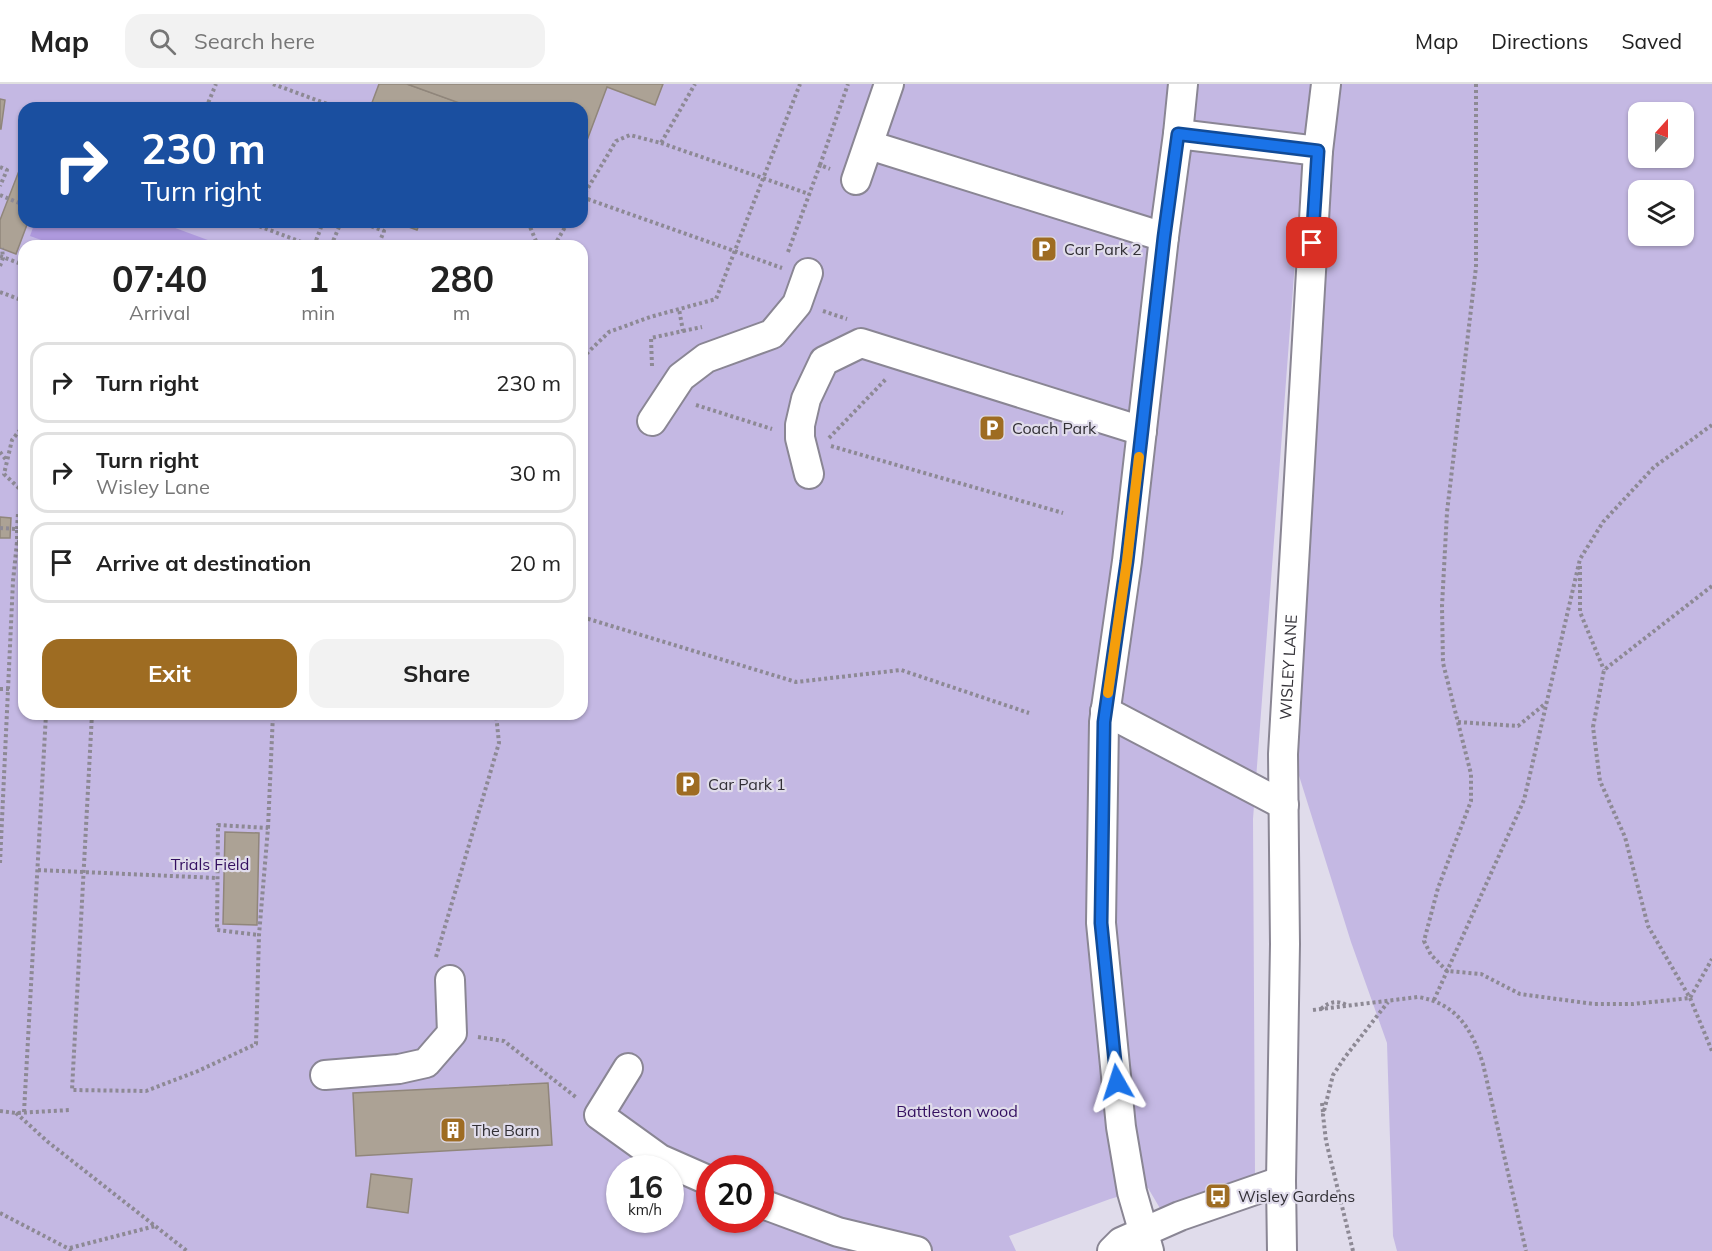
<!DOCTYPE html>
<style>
body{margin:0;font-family:Mulish,sans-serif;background:#f2f2f2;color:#222;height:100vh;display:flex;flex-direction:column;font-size:22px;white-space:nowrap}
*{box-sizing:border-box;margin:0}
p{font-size:20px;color:#767676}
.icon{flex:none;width:33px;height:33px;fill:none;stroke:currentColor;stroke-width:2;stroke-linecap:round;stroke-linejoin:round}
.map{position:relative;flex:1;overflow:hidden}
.drawer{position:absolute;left:18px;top:156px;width:570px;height:480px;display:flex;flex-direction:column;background:#fff;border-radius:18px;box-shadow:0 2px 4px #0004}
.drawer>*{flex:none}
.guide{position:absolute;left:18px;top:18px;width:570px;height:126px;border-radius:18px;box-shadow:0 2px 4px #0004;background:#1a4fa0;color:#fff;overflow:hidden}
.needle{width:39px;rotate:21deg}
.controls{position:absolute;left:1628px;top:18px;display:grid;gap:12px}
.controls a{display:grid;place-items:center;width:66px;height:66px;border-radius:12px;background:#fff;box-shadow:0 2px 4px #0004;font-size:30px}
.speed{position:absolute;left:606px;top:1071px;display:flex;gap:12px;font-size:30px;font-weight:700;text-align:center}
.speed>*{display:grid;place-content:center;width:78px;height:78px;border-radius:50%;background:#fff;box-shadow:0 2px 4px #0004;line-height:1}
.speed small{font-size:15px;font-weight:400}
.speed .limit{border:9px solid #d22;background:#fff;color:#111}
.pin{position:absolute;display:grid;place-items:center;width:51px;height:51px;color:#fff;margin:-26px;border-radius:12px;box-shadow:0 3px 9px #0006}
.me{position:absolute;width:66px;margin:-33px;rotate:354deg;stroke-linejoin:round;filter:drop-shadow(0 0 4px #0008)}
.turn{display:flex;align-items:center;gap:21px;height:126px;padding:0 24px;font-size:27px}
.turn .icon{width:78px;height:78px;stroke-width:2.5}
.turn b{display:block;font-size:42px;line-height:51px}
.eta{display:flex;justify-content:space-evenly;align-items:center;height:102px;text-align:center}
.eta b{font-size:36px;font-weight:700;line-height:42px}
.action{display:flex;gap:12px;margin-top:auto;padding:12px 24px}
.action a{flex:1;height:69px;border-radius:18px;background:#9e6c22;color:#fff;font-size:24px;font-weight:700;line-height:69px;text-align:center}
.action a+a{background:#f2f2f2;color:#222}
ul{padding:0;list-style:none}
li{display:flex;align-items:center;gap:18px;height:81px;margin:0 12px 9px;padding:0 12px;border:3px solid #e0e0e0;border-radius:18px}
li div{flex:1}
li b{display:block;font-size:22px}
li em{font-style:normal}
header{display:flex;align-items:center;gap:36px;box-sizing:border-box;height:84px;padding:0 30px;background:#fff;border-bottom:2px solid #e0e0e0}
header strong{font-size:28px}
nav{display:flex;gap:33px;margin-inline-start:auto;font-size:21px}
.search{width:420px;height:54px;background:#f2f2f2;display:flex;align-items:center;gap:15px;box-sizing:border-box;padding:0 21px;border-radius:18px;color:#767676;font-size:22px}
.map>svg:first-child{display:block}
.green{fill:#c4b8e3;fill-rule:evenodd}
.water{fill:#ae99dd}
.building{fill:#aca295;stroke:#90867b;stroke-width:1.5}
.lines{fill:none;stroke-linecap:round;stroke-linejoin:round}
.minor-casing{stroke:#8a8694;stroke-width:32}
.path{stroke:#8d8994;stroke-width:4;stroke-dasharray:3 3;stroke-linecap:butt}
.minor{stroke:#fff;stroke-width:28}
.route-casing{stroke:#114b97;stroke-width:15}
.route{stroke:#1a73e8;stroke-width:10}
.slow{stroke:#f59e0b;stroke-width:10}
.labels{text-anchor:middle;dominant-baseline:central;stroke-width:4.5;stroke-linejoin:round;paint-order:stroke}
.poi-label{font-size:16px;fill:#323036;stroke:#e0dceb;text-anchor:start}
.street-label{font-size:16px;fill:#323036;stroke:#e0dceb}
.park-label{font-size:16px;fill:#341060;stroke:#e0dceb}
</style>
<header>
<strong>Map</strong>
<div class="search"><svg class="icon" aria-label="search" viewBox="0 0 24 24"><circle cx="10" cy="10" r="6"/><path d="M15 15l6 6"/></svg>Search here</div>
<nav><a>Map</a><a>Directions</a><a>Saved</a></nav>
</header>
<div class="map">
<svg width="1712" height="1167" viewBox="0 0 1712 1167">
<rect width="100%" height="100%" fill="#e0dceb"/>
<g class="green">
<path d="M0 0H1312L1294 191 1253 735 1255 1091 1161 1126 1148 1104 1110 1115 1009 1152 1016 1167H0ZM24 24H582V138H24ZM24 162H582V630H24ZM620 1084H670V1136H620ZM710 1084H760V1136H710Z"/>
<path d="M1337 0H1712V1167H1397L1393 1152 1387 959 1351 858 1296 682ZM1638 28H1683V74H1638ZM1638 106H1683V152H1638Z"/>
</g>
<path class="water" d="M35 138H159L224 162H58L30 152Z"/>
<g class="building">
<path d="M379 0H407L466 21 465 24H370Z"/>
<path d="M407 0H663L655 21 607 3 583 67 582 24H473Z"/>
<path d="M0 15 5 16 1 45H0Z"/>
<path d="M24 74V138H28L16 170 0 164V136Z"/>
<path d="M395 138H420L417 146Z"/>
<path d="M0 433 11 434 10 454H0Z"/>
<path d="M225 748 259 749 257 841 223 840Z"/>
<path d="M548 999 552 1061 356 1072 353 1009Z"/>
<path d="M371 1090 412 1095 408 1129 367 1123Z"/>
</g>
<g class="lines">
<g class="minor-casing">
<g id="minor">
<path d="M1178 50 1183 0"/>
<path d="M869 61 1164 153"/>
<path d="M856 96 889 0"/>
<path d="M652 337 681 293 706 274 772 250 797 220 808 189"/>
<path d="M809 390 800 354V341L806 315 824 277 861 259 1142 347"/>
<path d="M1105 627 1284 721"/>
<path d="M628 984 599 1031 660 1075 710 1097"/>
<path d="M325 991 399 985 426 979 452 949 450 896"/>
<path d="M760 1119 838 1148 917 1167"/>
<path d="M1112 1167 1121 1158 1180 1132 1281 1097"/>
<path d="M1149 1167 1132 1108 1121 1043 1101 839 1104 638 1127 477 1164 153 1178 50 1318 67"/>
<path id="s1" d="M1282 1167 1281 1097 1285 860 1283 670 1318 67 1326 0"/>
</g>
</g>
<g class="path">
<path d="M273 0 338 24"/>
<path d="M1476 0V183L1447 428 1442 522 1443 579 1471 690V717L1438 804 1424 857 1431 871 1447 887 1481 890 1520 910 1594 920H1633L1690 914 1712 875"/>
<path d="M206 24 216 0"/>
<path d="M661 59 809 110"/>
<path d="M820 81 848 0"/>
<path d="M0 83 7 86 0 102"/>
<path d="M0 111 19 119"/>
<path d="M582 113 782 184"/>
<path d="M582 114 616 57 630 51 661 59 695 0"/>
<path d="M248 138 312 162"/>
<path d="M360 138 384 147 378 162"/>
<path d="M528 138 538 162"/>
<path d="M314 162 323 138"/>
<path d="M331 162 341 138"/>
<path d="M554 162 568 138"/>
<path d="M788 168 820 81 830 85"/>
<path d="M0 172 24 181"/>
<path d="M0 182 3 174 2 164"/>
<path d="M0 208 24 217"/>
<path d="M20 216 24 226"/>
<path d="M823 227 847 235"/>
<path d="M683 247 702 243"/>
<path d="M582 274 609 248 650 233 716 215 800 0"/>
<path d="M652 282 651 254 683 247 679 225"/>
<path d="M696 321 772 345"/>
<path d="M24 341 12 356 4 390 24 409"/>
<path d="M829 354 886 295"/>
<path d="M831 362 1063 429"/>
<path d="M0 368 7 377"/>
<path d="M0 444 17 445V458L24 459"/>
<path d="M17 445 18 429H24"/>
<path d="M1580 482V528L1604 586"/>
<path d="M1712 502 1604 586 1593 643 1600 697 1625 753 1648 842 1690 914 1712 967"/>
<path d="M582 533 796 598 901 586 1029 629"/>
<path d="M0 605H9"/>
<path d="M92 630 72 1006 146 1007 198 987 256 960 259 851 268 744 218 741 217 846 259 851"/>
<path d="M1458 638 1518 642 1546 619"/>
<path d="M268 744 273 630"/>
<path d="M0 779 13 497 17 458"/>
<path d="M38 786 217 794"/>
<path d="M436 873 499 659 496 630"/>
<path d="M1434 916 1524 716 1580 475 1603 438 1654 383 1712 341"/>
<path d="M1321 925C1330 917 1338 916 1348 922"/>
<path d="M1313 926 1418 913C1456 919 1472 945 1483 980L1526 1167"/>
<path d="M478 953 504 957 577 1014"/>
<path d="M1322 1019 1323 1028"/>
<path d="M0 1027 16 1029 71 1026"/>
<path d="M24 1028 46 630"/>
<path d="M16 1029 48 1058 187 1167"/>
<path d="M0 1129 73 1167"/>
<path d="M70 1164 155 1142"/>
<path d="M1353 1167 1326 1057 1323 1031 1333 991 1345 973 1388 918"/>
</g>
<use href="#minor" class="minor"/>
</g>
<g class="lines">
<g class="route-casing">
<path id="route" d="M1117 998 1101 839 1104 638 1127 477 1164 153 1178 50 1318 67 1312 159"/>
</g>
<use href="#route" class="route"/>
<path class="slow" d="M1108 609 1127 477 1139 373"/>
</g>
<defs>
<g id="parking-square" transform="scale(1.35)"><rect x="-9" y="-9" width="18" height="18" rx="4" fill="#9e6c22" stroke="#e0dceb"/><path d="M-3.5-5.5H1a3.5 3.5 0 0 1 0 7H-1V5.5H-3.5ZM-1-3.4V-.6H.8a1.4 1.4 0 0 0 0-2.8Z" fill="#fff"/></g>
<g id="building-square" transform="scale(1.35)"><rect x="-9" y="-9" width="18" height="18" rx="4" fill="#9e6c22" stroke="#e0dceb"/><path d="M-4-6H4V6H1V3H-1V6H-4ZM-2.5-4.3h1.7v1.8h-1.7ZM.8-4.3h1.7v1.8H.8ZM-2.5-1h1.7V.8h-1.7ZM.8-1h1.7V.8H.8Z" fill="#fff"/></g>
<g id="bus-square" transform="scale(1.35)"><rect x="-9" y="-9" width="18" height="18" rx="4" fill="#9e6c22" stroke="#e0dceb"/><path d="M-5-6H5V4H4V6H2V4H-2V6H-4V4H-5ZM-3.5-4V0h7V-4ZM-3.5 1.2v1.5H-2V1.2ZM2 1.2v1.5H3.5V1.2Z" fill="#fff"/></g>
</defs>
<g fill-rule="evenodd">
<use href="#parking-square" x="1044" y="165"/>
<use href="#parking-square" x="992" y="344"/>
<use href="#parking-square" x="688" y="700"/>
<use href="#building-square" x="453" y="1046"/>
<use href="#bus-square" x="1218" y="1112"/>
</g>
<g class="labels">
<g class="poi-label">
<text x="1064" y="165">Car Park 2</text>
<text x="1012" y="344">Coach Park</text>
<text x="708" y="700">Car Park 1</text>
<text x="472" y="1046">The Barn</text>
<text x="1238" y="1112">Wisley Gardens</text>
</g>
<g class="street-label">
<text stroke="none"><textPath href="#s1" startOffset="584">WISLEY LANE</textPath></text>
</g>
<g class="park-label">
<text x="210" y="780">Trials Field</text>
<text x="957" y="1027">Battleston wood</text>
</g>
</g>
</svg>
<div class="controls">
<a><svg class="needle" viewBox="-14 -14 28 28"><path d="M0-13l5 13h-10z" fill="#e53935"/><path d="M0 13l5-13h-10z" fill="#767676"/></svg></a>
<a><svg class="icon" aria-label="layers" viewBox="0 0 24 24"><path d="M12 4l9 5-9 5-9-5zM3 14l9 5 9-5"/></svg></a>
</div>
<div class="speed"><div>16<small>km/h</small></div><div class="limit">20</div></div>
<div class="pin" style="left:1312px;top:159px;background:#d93025"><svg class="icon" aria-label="arrive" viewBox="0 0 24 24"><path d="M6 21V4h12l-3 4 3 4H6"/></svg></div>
<svg class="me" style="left:1117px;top:998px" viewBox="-20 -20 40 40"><path d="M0-17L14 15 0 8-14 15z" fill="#1a73e8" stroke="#fff" stroke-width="4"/></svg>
<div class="guide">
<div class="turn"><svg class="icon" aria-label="right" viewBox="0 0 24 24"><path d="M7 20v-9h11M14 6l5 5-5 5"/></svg><div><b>230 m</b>Turn right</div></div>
</div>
<section class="drawer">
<div class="eta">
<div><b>07:40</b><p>Arrival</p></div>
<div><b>1</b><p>min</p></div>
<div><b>280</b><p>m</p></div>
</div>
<ul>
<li><svg class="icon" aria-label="right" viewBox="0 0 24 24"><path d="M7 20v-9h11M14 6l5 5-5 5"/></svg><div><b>Turn right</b></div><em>230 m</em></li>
<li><svg class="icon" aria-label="right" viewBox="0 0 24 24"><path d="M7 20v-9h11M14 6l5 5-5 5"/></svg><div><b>Turn right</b><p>Wisley Lane</p></div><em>30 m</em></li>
<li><svg class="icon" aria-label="arrive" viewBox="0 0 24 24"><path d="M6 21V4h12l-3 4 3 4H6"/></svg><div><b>Arrive at destination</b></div><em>20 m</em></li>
</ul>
<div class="action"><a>Exit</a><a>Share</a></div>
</section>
</div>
